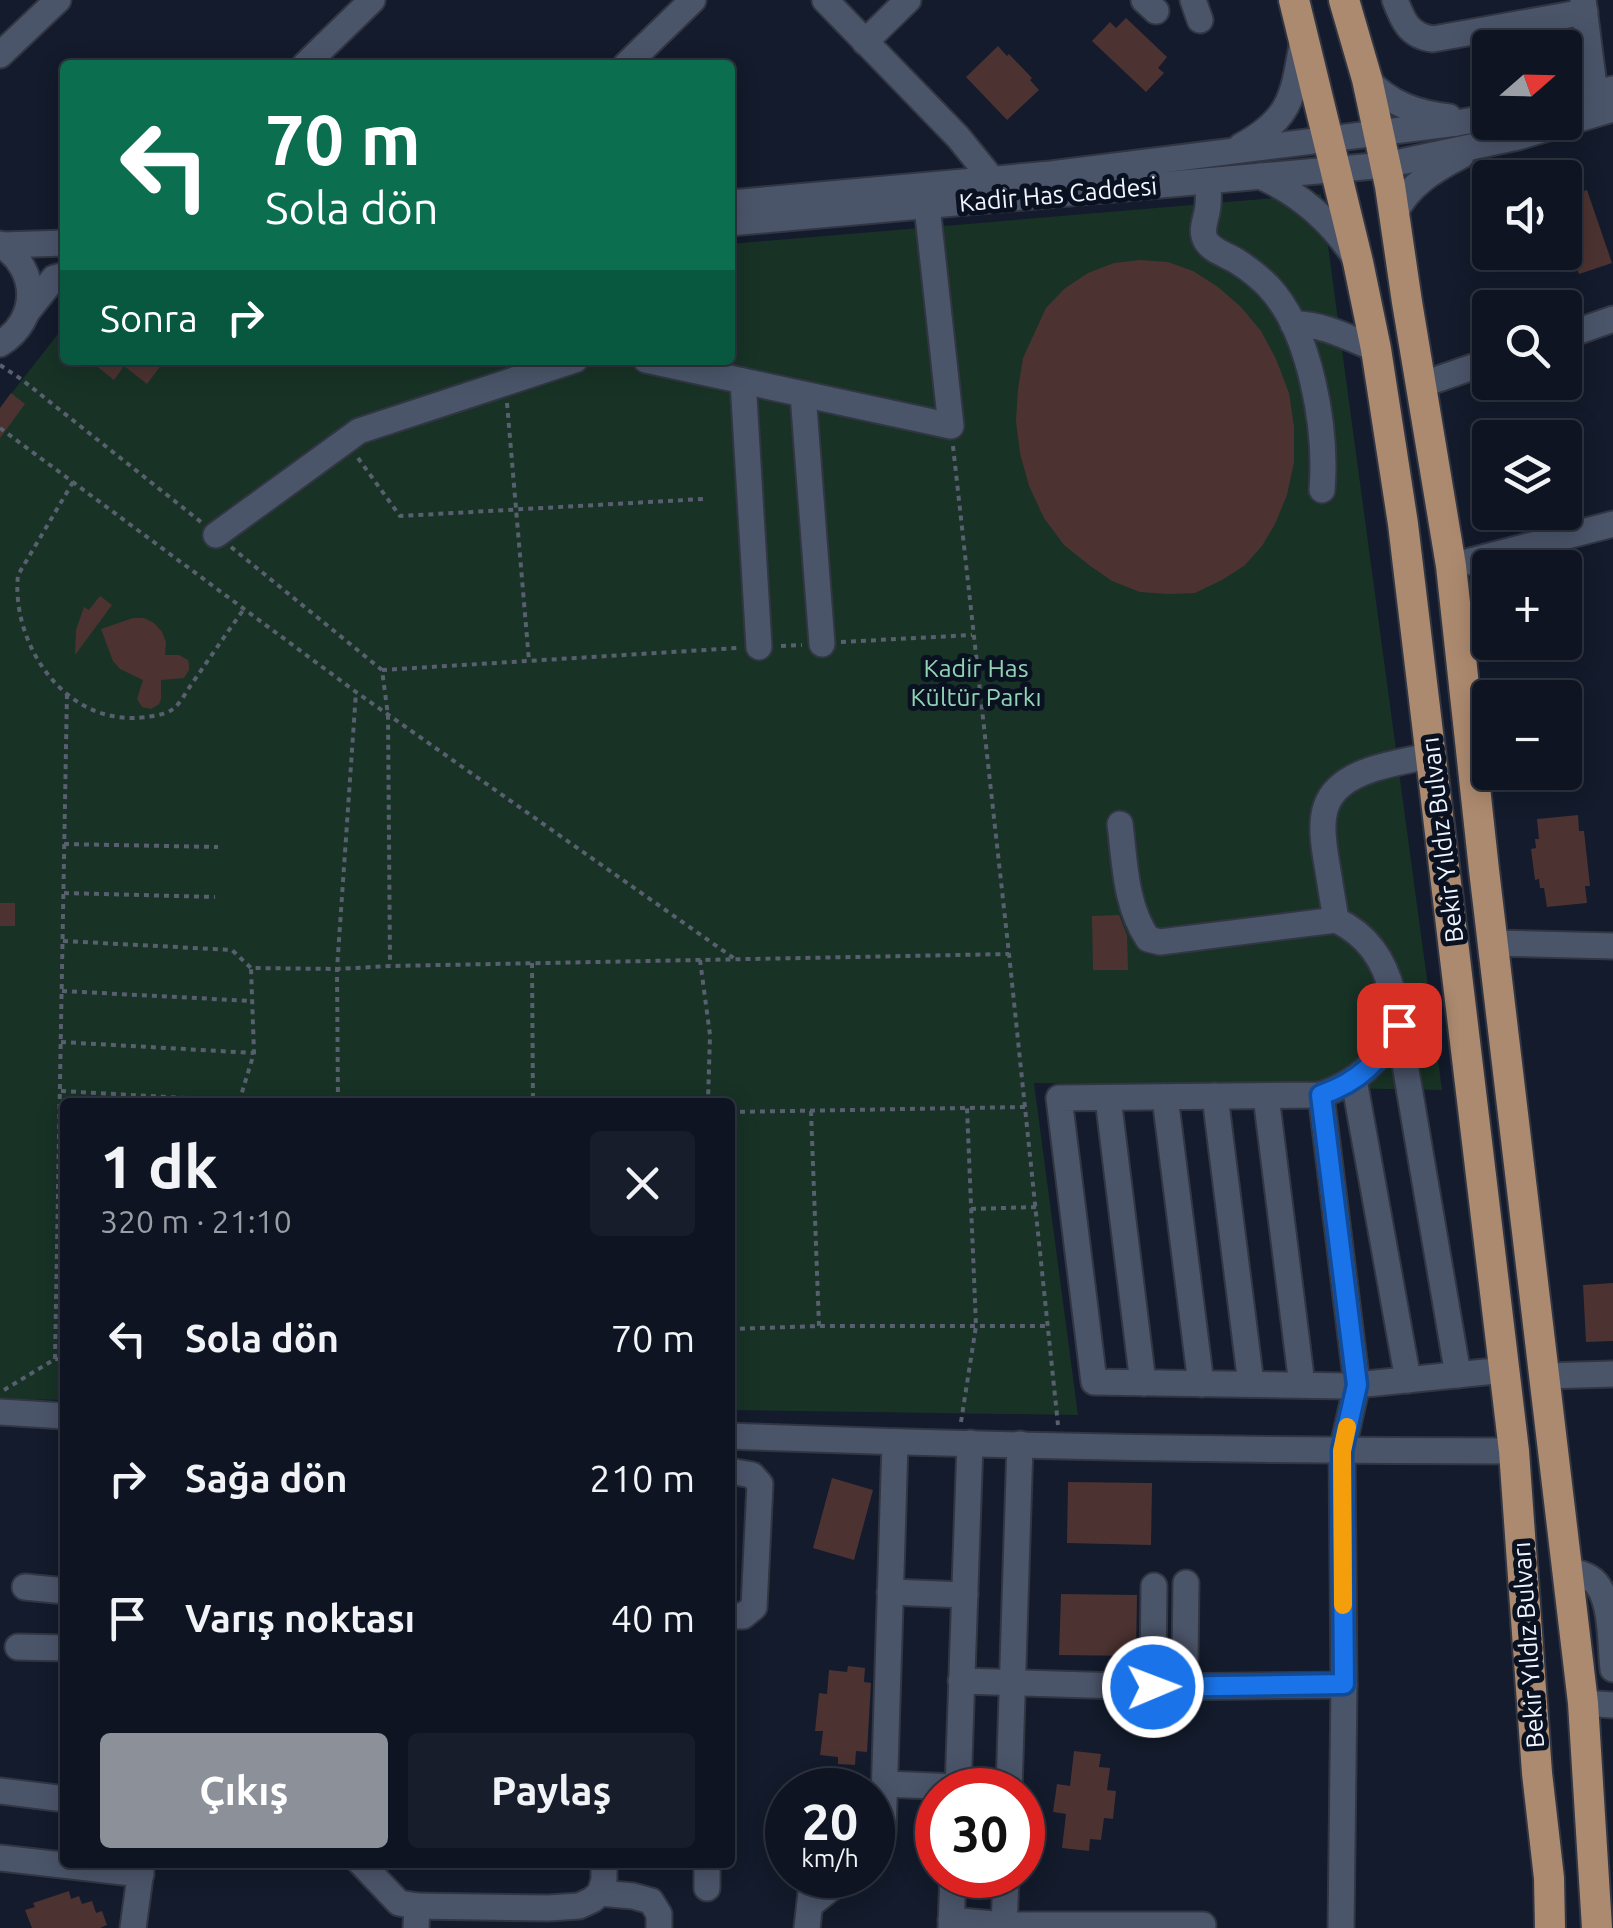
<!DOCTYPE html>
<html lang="tr">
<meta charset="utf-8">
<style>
body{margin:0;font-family:Ubuntu,sans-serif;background:#171d2a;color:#f1f3f6;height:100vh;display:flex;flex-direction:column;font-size:38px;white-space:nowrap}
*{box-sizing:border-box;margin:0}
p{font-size:32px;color:#9b9ea5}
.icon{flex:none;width:55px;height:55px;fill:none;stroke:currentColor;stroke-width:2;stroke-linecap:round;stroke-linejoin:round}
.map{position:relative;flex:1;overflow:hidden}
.sheet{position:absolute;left:60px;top:1098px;width:675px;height:770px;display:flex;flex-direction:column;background:#0e1421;border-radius:10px;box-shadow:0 5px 25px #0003,0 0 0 2px #2e333f}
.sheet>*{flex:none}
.top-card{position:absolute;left:60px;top:60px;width:675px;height:305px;border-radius:10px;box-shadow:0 5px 25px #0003,0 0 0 2px #2e333f;background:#0b6e4f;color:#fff;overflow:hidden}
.needle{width:65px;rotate:70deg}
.controls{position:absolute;left:1472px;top:30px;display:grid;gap:20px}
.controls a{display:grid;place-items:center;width:110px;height:110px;border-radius:10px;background:#0e1421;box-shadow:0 5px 25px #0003,0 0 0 2px #2e333f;font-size:50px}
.speed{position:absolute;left:765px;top:1768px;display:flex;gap:20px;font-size:50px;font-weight:700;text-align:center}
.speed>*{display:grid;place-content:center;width:130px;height:130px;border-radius:50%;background:#0e1421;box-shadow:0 5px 25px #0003,0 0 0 2px #2e333f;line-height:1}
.speed small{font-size:25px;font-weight:400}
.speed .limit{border:15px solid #d22;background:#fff;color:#111}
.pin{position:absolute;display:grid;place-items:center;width:85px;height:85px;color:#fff;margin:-42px;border-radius:20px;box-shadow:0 5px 15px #0006}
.me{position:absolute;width:110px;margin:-55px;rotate:89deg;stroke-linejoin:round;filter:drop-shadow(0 0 8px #0008)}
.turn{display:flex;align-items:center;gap:35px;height:210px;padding:0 40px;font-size:45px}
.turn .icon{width:130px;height:130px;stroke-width:2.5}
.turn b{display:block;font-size:70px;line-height:85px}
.then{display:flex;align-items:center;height:95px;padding:0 40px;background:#0003;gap:20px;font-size:38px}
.round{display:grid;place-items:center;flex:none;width:105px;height:105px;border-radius:10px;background:#171d2a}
.head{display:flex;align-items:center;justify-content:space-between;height:170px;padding:0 40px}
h1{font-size:60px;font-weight:700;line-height:75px}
.action{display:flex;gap:20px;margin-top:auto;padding:20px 40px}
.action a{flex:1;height:115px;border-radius:10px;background:#8c9099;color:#fff;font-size:40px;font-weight:700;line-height:115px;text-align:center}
.action a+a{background:#171d2a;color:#f1f3f6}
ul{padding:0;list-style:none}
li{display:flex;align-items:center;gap:30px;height:140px;padding:0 40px}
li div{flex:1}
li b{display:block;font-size:38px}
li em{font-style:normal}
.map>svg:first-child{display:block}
.green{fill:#183226}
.building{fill:#4c3331}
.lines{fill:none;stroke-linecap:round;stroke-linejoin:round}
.minor-casing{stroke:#323643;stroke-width:29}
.major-casing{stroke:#323643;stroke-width:34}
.path{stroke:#585f6e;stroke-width:4;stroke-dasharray:5 5;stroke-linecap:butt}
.minor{stroke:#4b556a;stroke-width:25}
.major{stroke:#ac8a6f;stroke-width:30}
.route-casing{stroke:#114b97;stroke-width:25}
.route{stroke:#1a73e8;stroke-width:18}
.slow{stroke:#f59e0b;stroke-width:18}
.labels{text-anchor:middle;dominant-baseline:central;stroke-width:10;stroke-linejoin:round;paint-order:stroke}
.street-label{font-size:25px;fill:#f0f5ff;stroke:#0a1222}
.park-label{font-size:25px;fill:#92d3b4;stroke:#0a1222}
</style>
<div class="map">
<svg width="1613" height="1928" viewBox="0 0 1613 1928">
<rect width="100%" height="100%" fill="#131b2c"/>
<path class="green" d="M1321 194 1442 1090 1034 1083 1078 1415 730 1410V1102H65V1400L0 1399V408L65 325V360H730V244Z"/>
<g class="building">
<path d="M1126 18 1167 57 1158 68 1164 73 1146 92 1092 41 1110 22 1116 28Z"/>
<path d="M998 46 1007 56 1009 54 1032 78 1030 80 1039 90 1007 120 966 77Z"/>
<path d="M1587 190 1612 263 1579 274 1565 233V198Z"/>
<path d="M1140 260 1168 262 1193 271 1218 287 1241 307 1261 331 1276 359 1289 393 1294 427V462L1287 495 1275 524 1262 546 1244 566 1222 580 1195 593 1168 594 1140 592 1112 581 1089 565 1064 545 1044 518 1029 486 1020 453 1016 421 1018 389 1023 358 1046 308 1064 289 1088 273 1114 263Z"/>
<path d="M89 360H165L147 384 124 366 114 380Z"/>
<path d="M11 393 25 404 0 438V408Z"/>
<path d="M100 596 112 605 75 655 76 630 84 607 89 610Z"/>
<path d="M133 618H144L154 623 162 632 166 642 165 655H179L188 660 189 665V670L184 678 161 680V699L159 704 151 709 142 707 137 699 143 680 120 669 113 661 101 629Z"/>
<path d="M1578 815 1579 831H1584L1590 886H1585L1587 903 1547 907 1544 888H1540L1539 879 1535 880 1531 849 1536 848 1535 839H1539L1537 819Z"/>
<rect x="0" y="903" width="15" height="23"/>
<path d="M1119 915 1127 935 1128 970H1093L1092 916Z"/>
<path d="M1613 1283V1341L1586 1342 1583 1285Z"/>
<path d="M832 1478 873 1490 854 1560 813 1548Z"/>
<path d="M1068 1482 1152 1483 1151 1545 1067 1543Z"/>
<path d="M1061 1594 1137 1595 1136 1656 1059 1655Z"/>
<path d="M848 1666 865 1668 864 1682 871 1683 867 1752 856 1751 855 1765 838 1764V1757L820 1755 823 1731H815L819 1693 827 1694 829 1670 847 1672Z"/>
<path d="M1074 1751 1101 1754 1099 1767 1110 1768 1107 1790 1116 1791 1113 1819 1104 1818 1101 1840 1090 1839 1089 1851 1062 1848 1066 1814 1053 1812 1057 1784 1070 1786Z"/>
<path d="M69 1891 71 1899 79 1896 82 1904 92 1901 96 1913 102 1911 107 1925 100 1928H32L25 1910 35 1907 33 1903Z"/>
</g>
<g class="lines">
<g class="minor-casing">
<g id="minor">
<path d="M825 0 958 137 992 179"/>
<path d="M1144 0 1156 11"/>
<path d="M1193 0 1200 20"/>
<path d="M1395 0C1403 21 1409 36 1433 39L1585 12"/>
<path d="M1583 0 1595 94"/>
<path d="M865 42 908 0"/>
<path d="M0 55 58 0"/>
<path d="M305 65 372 0"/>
<path d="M626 65 693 0"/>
<path d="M1367 79C1389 104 1417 113 1449 117"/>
<path d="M1565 101 1613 89"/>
<path d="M1241 146C1291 119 1293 96 1302 45"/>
<path d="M1260 176C1300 194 1330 220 1354 256"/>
<path d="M1208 181C1208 189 1209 196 1208 204 1208 217 1199 229 1206 241 1213 252 1228 255 1238 262 1249 269 1259 277 1268 286 1311 331 1327 430 1322 490"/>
<path d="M730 203 1051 174 1457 123 1490 117"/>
<path d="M1395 213C1409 185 1434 170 1461 156"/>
<path d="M730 223 1386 165 1518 137 1613 109"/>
<path d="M0 244C39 269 40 319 0 344"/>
<path d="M3 245 65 243"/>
<path d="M27 312 54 278 65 275"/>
<path d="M1293 324C1322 323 1349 338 1376 349"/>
<path d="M1565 336 1613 319"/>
<path d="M646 360 951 426 927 206"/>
<path d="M743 381 759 647"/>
<path d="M1421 385 1490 361"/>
<path d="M803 394 822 644"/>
<path d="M216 535 359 431 575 360"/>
<path d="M1451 566 1613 524"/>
<path d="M1120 824C1125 863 1125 905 1148 939L1160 942 1336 920C1368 935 1384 960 1393 994L1458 1375"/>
<path d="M1336 920C1333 902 1330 883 1327 865 1319 818 1318 788 1370 770 1390 763 1411 760 1432 755"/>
<path d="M1493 943 1613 946"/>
<path d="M1399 1025C1378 1062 1360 1081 1321 1095L1059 1098 1094 1382 1346 1386 1505 1370"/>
<path d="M1354 1080 1408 1380"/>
<path d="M1321 1095 1357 1385 1342 1451 1344 1685 1341 1928"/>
<path d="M1215 1096 1251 1384"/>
<path d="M1266 1096 1302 1385"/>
<path d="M1165 1097 1201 1384"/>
<path d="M1108 1098 1143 1383"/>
<path d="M1544 1376 1613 1374"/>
<path d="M0 1412 65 1416"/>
<path d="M730 1436C991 1446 1253 1451 1514 1451"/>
<path d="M730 1471 752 1475 760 1484 754 1607 743 1616H730"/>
<path d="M1567 1570C1574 1572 1583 1573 1590 1578 1613 1592 1610 1644 1613 1669"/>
<path d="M25 1587 65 1591"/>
<path d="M890 1592 965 1595"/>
<path d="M18 1647 65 1648"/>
<path d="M1153 1656 1185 1658 1186 1583"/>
<path d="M1153 1672 1154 1586"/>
<path d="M961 1681 1153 1687 1344 1685"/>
<path d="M1583 1703 1613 1705"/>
<path d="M885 1784 958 1787"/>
<path d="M958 1790 970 1443"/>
<path d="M1009 1790 1020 1444"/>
<path d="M0 1791 65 1799"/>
<path d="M872 1847 883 1833 895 1442"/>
<path d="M0 1858 141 1874"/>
<path d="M360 1862 399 1903 417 1906 416 1928"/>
<path d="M707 1888V1862"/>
<path d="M600 1893 633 1896 651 1901 659 1914V1928"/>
<path d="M810 1905 847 1875"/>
<path d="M417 1906 548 1908 579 1906 592 1900 600 1893 604 1880V1862"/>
<path d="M951 1920 1004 1925H1203"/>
<path d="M133 1928 142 1862"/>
<path d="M807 1928 813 1875"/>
<path d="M951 1928 953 1875"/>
<path d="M1004 1928 1006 1875"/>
</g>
</g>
<g class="major-casing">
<g id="major">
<path d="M1294 0 1358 262 1376 349 1403 524 1514 1451 1537 1773 1549 1878 1550 1928"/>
<path d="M1344 0 1367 79 1390 186 1407 302 1451 566 1484 870 1583 1703 1597 1928"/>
</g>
</g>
<g class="path">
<path d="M0 365 21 379 201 522"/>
<path d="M507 403 529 661"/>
<path d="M0 428 356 692 735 959"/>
<path d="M953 446 1009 954 1058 1425"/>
<path d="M358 458 400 516 703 499"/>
<path d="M73 482 18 575C11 642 62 721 136 718 146 717 164 716 173 709 180 704 186 692 191 685 209 659 226 634 244 609"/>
<path d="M231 547 382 670 388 715 390 965"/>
<path d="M841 642 972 635"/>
<path d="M781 646 802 645"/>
<path d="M382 670 737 648"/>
<path d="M64 844 218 847"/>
<path d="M64 893 215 897"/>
<path d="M63 941 232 950 251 968 337 969 390 966 1009 954"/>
<path d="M700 960 710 1035 708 1102"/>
<path d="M532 963 533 1102"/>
<path d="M62 991 252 1001"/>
<path d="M61 1042 254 1053"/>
<path d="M61 1091 239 1101"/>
<path d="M239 1102 254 1053 251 968"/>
<path d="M338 1102 337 969 356 692"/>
<path d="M811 1111 819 1326"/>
<path d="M730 1112 1025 1107"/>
<path d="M971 1209 1036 1207"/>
<path d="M730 1329 819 1326H1048"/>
<path d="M55 1359 67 692"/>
<path d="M4 1390 55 1359 65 1360"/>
<path d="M961 1422 976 1326 967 1108"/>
</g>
<use href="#minor" class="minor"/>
<use href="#major" class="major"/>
</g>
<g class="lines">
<g class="route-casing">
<path id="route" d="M1153 1687 1344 1684 1342 1451 1357 1385 1321 1095C1360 1081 1379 1062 1399 1025"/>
</g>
<use href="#route" class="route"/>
<path class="slow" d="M1343 1605 1342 1451 1347 1427"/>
</g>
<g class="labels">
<g class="street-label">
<text transform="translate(1058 194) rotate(-5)">Kadir Has Caddesi</text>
<text transform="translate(1442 840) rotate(-97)">Bekir Yıldız Bulvarı</text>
<text transform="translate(1528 1645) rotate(-94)">Bekir Yıldız Bulvarı</text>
</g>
<g class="park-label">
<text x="976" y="668">Kadir Has<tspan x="976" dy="29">Kültür Parkı</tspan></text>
</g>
</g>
</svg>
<div class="controls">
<a><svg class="needle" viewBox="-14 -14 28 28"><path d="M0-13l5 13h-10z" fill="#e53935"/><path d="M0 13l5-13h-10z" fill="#9b9ea5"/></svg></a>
<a><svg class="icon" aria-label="sound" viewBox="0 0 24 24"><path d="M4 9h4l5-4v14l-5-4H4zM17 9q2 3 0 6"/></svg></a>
<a><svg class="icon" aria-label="search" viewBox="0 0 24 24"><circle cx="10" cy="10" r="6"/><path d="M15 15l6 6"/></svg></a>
<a><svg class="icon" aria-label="layers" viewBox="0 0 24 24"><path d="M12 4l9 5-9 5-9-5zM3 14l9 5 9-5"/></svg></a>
<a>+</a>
<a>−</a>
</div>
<div class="speed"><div>20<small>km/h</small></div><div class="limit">30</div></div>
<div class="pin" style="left:1399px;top:1025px;background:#d93025"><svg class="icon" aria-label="arrive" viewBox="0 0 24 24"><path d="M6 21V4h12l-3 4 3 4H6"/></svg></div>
<svg class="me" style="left:1153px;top:1687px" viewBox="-20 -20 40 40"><circle r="17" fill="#1a73e8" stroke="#fff" stroke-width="3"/><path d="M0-11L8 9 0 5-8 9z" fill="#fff"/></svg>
<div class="top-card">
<div class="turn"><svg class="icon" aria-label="left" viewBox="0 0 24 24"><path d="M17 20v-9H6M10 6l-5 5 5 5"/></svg><div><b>70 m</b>Sola dön</div></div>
<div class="then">Sonra<svg class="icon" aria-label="right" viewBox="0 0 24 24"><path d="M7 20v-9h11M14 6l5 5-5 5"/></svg></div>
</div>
<section class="sheet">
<div class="head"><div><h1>1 dk</h1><p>320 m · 21:10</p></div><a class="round"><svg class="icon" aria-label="close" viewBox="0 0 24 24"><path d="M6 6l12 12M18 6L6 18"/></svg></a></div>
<ul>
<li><svg class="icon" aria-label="left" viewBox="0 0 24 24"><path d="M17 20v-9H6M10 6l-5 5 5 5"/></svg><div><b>Sola dön</b></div><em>70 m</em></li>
<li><svg class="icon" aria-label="right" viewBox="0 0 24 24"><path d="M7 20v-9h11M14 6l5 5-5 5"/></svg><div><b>Sağa dön</b></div><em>210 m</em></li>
<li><svg class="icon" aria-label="arrive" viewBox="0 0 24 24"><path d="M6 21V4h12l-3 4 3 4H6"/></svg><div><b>Varış noktası</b></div><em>40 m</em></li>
</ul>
<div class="action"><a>Çıkış</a><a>Paylaş</a></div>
</section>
</div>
